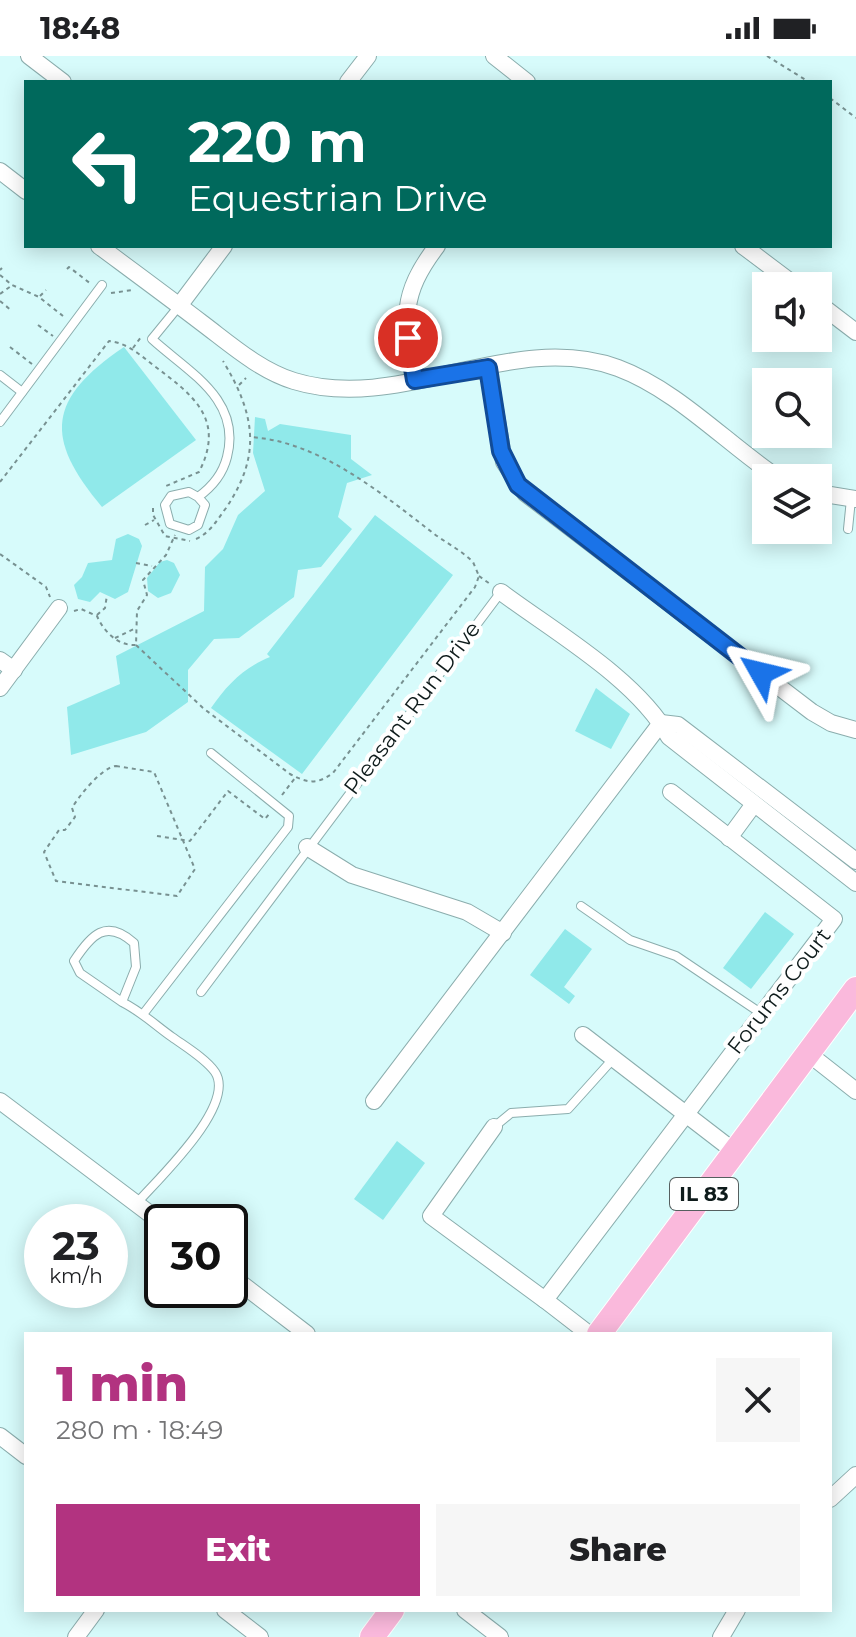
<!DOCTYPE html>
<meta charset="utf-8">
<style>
body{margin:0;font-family:Montserrat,sans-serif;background:#f6f6f6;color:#202124;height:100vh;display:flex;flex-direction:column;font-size:30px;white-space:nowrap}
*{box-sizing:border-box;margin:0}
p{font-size:26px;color:#757577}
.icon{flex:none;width:44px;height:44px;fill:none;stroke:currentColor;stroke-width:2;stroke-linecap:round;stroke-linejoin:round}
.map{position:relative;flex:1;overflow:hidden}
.panel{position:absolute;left:24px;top:1276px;width:808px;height:280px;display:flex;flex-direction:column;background:#fff;border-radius:0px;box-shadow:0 4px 20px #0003}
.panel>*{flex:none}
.top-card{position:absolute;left:24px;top:24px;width:808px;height:168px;border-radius:0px;box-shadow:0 4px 20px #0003;background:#00695c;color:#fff;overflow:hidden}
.tools{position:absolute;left:752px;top:216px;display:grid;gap:16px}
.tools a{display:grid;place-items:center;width:80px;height:80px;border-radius:0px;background:#fff;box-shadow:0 4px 20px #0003;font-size:40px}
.speed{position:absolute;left:24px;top:1148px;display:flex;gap:16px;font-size:40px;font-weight:700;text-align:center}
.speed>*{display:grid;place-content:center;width:104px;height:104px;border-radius:50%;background:#fff;box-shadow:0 4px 20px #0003;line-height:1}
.speed small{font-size:20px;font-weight:400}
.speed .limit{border:4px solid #111;border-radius:12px;background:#fff;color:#111}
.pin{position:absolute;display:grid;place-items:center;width:68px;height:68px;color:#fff;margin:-34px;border:4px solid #fff;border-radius:50%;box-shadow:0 2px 8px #0007}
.me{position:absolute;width:88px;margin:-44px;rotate:307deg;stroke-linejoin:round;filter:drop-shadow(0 0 6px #0008)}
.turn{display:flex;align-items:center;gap:28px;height:168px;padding:0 32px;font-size:36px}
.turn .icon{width:104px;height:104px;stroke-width:2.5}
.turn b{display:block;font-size:56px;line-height:68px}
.round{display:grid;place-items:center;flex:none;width:84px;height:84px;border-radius:0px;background:#f6f6f6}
.headline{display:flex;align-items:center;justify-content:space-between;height:136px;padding:0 32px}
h1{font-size:48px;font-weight:800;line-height:60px;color:#b23380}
.button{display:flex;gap:16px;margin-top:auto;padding:16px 32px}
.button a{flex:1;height:92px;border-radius:0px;background:#b23380;color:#fff;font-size:32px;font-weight:800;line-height:92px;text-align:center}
.button a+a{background:#f6f6f6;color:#202124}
.status{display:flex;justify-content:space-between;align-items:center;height:56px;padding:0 40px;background:#fff;direction:ltr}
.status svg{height:22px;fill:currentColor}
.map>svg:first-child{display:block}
.green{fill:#90e9ea}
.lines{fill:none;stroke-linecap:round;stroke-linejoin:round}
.lane-casing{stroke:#8badad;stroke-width:10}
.street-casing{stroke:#8badad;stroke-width:18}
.primary-casing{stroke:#fff;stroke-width:26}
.path{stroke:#789191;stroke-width:2;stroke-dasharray:4 4;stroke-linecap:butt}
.lane{stroke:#fff;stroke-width:8}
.street{stroke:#fff;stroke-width:16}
.primary{stroke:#fab9dc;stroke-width:24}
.route-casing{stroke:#114b97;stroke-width:20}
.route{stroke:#1a73e8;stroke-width:14}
.labels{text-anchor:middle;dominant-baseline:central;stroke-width:8;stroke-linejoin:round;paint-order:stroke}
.shield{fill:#fff;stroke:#565f5f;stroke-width:2}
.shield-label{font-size:20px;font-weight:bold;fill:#0e1b1b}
.street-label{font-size:22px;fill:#0e1b1b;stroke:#fff}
</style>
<div class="status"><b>18:48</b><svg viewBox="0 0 49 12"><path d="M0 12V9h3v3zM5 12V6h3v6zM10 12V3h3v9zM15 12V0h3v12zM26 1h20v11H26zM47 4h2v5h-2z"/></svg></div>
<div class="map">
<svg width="856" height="1581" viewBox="0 0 856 1581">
<rect width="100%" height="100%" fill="#d7fbfb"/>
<g class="green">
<path d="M124 291 196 384 102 451C44 382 47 343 124 291Z"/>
<path d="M255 361 265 363 268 375 280 368 351 379V403L372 419 347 427 338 461 352 473 321 511 298 514 294 541 239 582 214 583 188 614V646L146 676 71 699 67 651 120 628 116 600 204 555 205 511 223 493 238 459 265 435 253 397Z"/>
<path d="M375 459 453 519 302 718 211 652C227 629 243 612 270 601L267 598Z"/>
<path d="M128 478 139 483 142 490 128 536 115 543 100 536 90 546 78 543 74 529 82 521 88 507 112 504 116 483Z"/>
<path d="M167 504 174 507 180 519 171 537 158 542 148 535 147 522 160 506Z"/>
<path d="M596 632 630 658 611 693 575 675Z"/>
<path d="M765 856 794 878 751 933 723 912Z"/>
<path d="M565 873 592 893 564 931 575 940 569 948 530 919Z"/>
<path d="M397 1085 425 1107 383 1164 354 1143Z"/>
</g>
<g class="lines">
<g class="lane-casing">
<g id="lane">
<path d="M179 250 152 283C188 316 242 343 227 401 223 417 212 431 198 441L189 436 171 440 165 449 170 468 189 474 198 469 205 449 198 441"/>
<path d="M0 319 22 336"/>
<path d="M0 366 102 229"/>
<path d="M848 473 851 443"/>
<path d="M581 850 630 884 676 900 762 958"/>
<path d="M201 936 501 536"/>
<path d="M122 946 80 917 74 905C91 879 106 862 134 887L136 911 122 946C142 956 155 969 172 981 186 991 206 1003 215 1016 237 1049 158 1123 137 1147"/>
<path d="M144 957 288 771 289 760 211 697"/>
<path d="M494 1071 511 1057 568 1053 613 1003"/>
</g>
</g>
<g class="street-casing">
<g id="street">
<path d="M29 0 63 26"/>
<path d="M494 0 527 26"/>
<path d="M348 26 368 0"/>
<path d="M0 115 26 135"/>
<path d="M99 190C134 216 168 241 202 267 230 288 259 314 294 325 401 358 512 273 618 312 677 334 726 387 778 422"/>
<path d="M743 190 796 230"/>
<path d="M818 247 856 276"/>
<path d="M179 250 224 190"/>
<path d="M488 312 504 406 525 437 812 656 831 667 856 674"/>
<path d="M415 324C404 264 399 240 437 190"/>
<path d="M818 437 856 443"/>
<path d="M501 536C553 575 637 623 669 681L856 827"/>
<path d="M0 604 14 614"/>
<path d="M0 632 59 552"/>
<path d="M661 667 678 669 856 805"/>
<path d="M729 782 754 748"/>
<path d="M307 791 352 819 467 856 503 877"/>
<path d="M583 979 735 1096"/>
<path d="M809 998 856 1035"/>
<path d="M0 1045 162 1167"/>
<path d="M374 1045 661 667"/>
<path d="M494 1071 431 1160 545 1244 834 863 671 736"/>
<path d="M230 1219 307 1278"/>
<path d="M545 1244 589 1278"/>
<path d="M0 1380 26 1400"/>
<path d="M830 1443 856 1419"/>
<path d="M225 1554 260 1581"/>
<path d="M465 1554 500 1581"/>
<path d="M76 1581 96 1554"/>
<path d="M721 1581 737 1554"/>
</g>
</g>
<g class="primary-casing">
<g id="primary">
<path d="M599 1278 856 933"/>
<path d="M372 1581 392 1554"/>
</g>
</g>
<g class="path">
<path d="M767 0 809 26"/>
<path d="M830 42 856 62"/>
<path d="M67 213 69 211 91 228"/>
<path d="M0 214 2 212"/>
<path d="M0 219 12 229 39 241 63 260"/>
<path d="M111 237 133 234"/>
<path d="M0 238 11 230"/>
<path d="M40 240 46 234"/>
<path d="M0 245 12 255"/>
<path d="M38 269 53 280"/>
<path d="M10 291 32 308"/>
<path d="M133 292 141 281"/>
<path d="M239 329 246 322"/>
<path d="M0 426 109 285C127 287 139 298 153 309 193 339 226 363 199 416L166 430"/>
<path d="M153 452V459L165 480 190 485"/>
<path d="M145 469 154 464"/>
<path d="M196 483C210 477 217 464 226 452 262 399 255 358 223 305"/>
<path d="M0 498 46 531 50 541"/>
<path d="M136 507 152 510"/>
<path d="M479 520 490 528"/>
<path d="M74 555 81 553 97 560C104 576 118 590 136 589L137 555 147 539 143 524 166 499 175 479"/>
<path d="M97 559 105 552 107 539"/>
<path d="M115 582 134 573"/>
<path d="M136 589 203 652 290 718C307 727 317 729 333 717L475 531 479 520 473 506C461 494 446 487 433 477 381 437 319 385 250 381"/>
<path d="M116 710 154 716 195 813 177 840 56 825 44 796 59 774H65L75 761 72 752C79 740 102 711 116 710Z"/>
<path d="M282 739 295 722"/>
<path d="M157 780 190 785 228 735 265 763 269 758"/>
</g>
<use href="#lane" class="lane"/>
<use href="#street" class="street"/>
<use href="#primary" class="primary"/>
</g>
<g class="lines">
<g class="route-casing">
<path id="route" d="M408 282 415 324 488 312 501 395 518 429 761 617"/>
</g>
<use href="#route" class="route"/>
</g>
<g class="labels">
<rect class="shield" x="670" y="1122" width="68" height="32" rx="6"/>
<g class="shield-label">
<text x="704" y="1138">IL 83</text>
</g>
<g class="street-label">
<text transform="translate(412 652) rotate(-53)">Pleasant Run Drive</text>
<text transform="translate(779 935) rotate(-52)">Forums Court</text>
</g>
</g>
</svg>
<div class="tools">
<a><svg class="icon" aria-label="sound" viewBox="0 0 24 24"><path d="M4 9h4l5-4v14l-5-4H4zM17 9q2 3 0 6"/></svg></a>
<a><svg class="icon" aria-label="search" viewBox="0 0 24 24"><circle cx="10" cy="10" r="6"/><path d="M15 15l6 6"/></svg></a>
<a><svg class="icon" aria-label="layers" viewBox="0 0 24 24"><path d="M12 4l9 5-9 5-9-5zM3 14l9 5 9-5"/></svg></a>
</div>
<div class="speed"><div>23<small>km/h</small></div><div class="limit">30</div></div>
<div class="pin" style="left:408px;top:282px;background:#d93025"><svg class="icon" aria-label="arrive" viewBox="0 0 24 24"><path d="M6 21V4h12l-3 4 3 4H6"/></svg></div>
<svg class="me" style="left:761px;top:617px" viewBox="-20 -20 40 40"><path d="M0-17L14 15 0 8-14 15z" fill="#1a73e8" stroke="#fff" stroke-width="4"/></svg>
<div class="top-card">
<div class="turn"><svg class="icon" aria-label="left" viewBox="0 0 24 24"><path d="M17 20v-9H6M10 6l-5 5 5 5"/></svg><div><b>220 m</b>Equestrian Drive</div></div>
</div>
<section class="panel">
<div class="headline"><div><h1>1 min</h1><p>280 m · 18:49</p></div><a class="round"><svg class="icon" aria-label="close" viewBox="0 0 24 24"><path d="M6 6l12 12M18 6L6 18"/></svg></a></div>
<div class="button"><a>Exit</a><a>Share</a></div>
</section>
</div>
